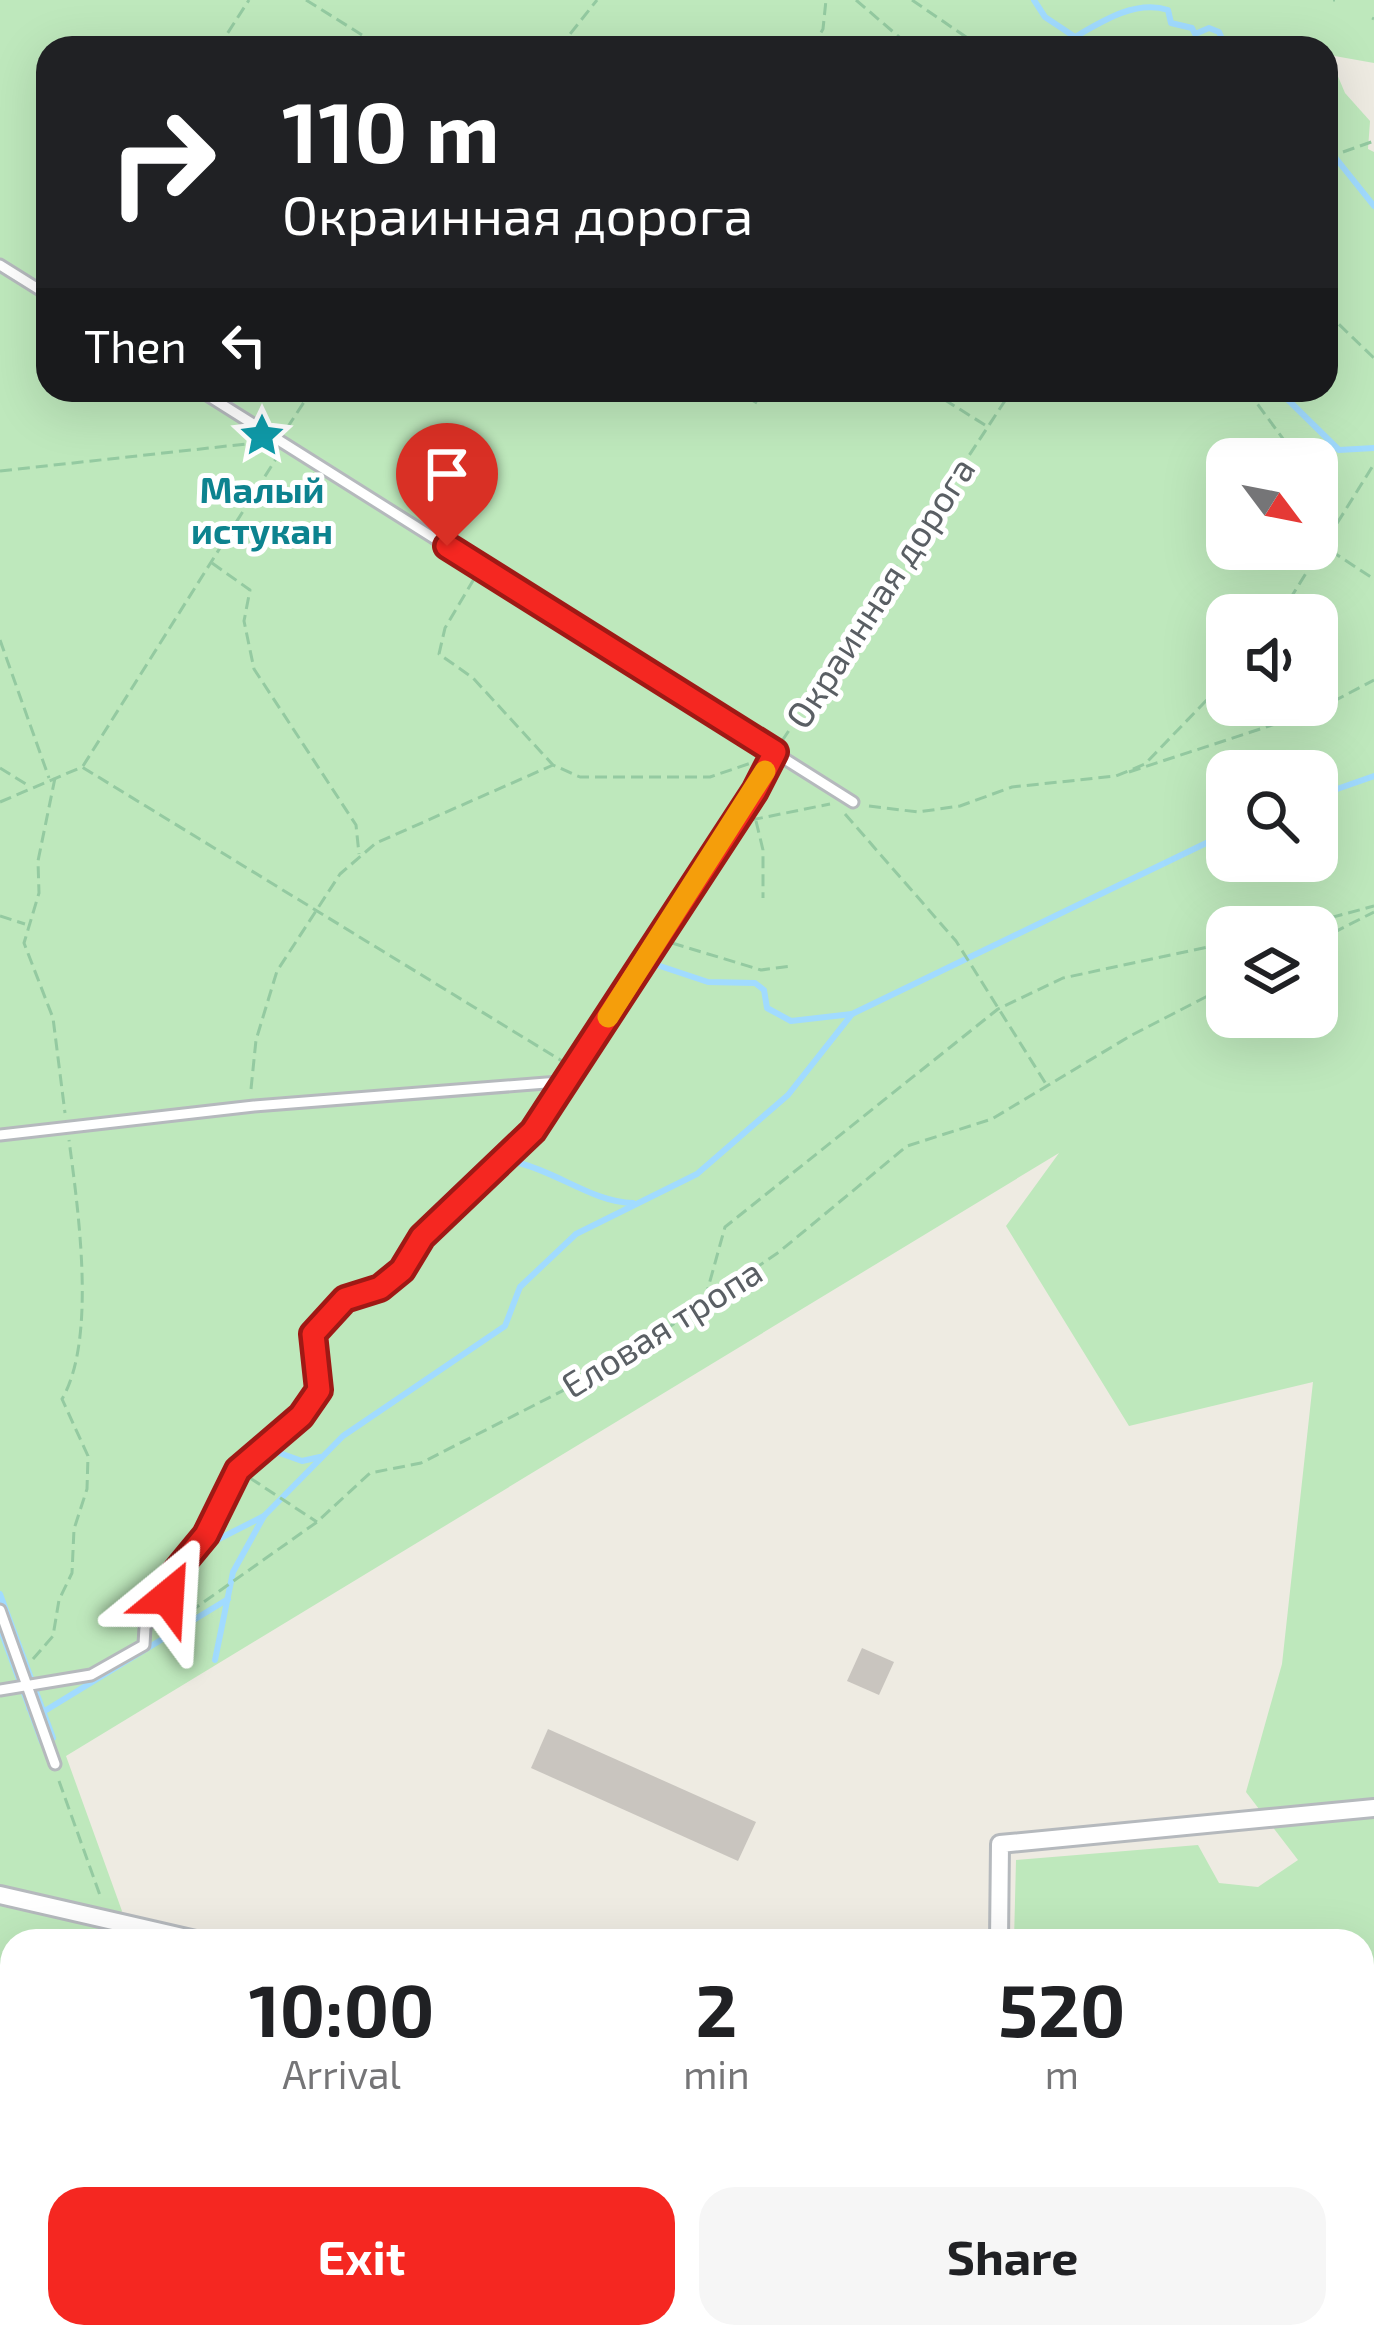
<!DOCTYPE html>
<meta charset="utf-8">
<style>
body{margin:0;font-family:"Exo 2",sans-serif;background:#f6f6f6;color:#202124;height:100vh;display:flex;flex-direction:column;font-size:45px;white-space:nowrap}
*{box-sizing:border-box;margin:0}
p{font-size:39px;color:#757577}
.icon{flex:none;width:66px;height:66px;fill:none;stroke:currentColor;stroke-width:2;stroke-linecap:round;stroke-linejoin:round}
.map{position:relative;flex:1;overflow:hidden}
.drawer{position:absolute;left:0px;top:1929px;width:1374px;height:420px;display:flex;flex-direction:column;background:#fff;border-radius:36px 36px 0 0;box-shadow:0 12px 48px #0002}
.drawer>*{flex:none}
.top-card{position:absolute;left:36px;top:36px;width:1302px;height:366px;border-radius:36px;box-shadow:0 12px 48px #0002;background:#202124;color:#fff;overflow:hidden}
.needle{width:78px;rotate:122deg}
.tools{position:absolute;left:1206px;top:438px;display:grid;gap:24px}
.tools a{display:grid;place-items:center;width:132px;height:132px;border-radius:24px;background:#fff;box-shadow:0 12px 48px #0002;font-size:60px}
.pin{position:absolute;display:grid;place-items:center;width:102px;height:102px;color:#fff;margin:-123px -51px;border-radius:50% 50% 50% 0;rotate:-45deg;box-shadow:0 0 12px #0007}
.pin .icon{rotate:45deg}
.me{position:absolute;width:132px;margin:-66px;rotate:27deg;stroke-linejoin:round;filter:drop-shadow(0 0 9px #0008)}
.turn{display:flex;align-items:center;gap:42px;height:252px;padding:0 48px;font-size:54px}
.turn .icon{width:156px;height:156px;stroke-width:2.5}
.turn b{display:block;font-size:84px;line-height:102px}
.then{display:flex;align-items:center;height:114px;padding:0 48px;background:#0003;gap:24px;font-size:45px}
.eta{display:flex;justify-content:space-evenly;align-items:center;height:204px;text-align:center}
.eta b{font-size:72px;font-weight:700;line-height:84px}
.primary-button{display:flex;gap:24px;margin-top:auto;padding:24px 48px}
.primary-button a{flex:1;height:138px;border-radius:36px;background:#f52721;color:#fff;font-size:48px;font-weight:700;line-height:138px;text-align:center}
.primary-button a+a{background:#f6f6f6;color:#202124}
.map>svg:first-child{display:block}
.green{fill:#bee8bc;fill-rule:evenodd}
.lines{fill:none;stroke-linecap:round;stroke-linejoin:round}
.stream{stroke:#a1dbff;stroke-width:6}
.building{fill:#c9c5bf}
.service-casing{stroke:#b5b9bd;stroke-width:15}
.minor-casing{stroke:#b5b9bd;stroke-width:22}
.path{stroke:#94caa1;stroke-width:3;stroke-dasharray:12 6;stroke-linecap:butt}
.service{stroke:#fff;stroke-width:9}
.minor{stroke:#fff;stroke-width:16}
.route-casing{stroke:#9f1915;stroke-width:30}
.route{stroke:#f52721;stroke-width:21}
.slow{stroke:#f59e0b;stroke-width:21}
.labels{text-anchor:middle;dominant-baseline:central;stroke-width:10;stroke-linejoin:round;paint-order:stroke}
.culture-label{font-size:36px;font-weight:bold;fill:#0d838f;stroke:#fff}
.street-label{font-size:36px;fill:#5a5f64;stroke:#fff}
</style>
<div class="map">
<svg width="1374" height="2349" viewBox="0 0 1374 2349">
<rect width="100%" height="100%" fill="#eeebe2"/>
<g class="green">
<path d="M0 0H1374V63L1329 55 1345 93 1370 121 1368 149 1374 152V2349H790L795 2337H1362V1941H1014L1016 1860 1198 1845 1219 1883 1258 1887 1298 1860 1246 1792 1282 1664 1313 1382 1129 1426 1006 1226 1059 1153 66 1756 122 1911 103 1941H12V2091L0 2111ZM48 48H1326V390H48ZM1227 459H1317V549H1227ZM1227 615H1317V705H1227ZM1227 771H1317V861H1227ZM1227 927H1317V1017H1227Z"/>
<path d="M0 2180 12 2186V2337L348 2339 341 2349H0Z"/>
</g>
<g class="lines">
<g class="stream">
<path d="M1034 0 1045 17 1075 37C1104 20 1136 0 1168 10L1171 23 1192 28 1195 34 1209 28 1219 32 1226 48"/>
<path d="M1326 146 1374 206"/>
<path d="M1278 390 1339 450 1374 448"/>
<path d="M1317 796 1374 776"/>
<path d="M660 966 708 982 755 983 764 990 767 1008 791 1021 852 1014"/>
<path d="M519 1163C559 1173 593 1202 633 1203"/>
<path d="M274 1451 302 1461 320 1457"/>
<path d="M209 1544 264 1516"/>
<path d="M0 1594 53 1738"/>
<path d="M0 1628 42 1742"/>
<path d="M215 1660 233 1572 264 1516 343 1436 505 1326 520 1287 576 1234 697 1174 788 1095 852 1014 1227 833"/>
<path d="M29 1708 43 1712 228 1599"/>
</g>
</g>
<g class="building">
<path d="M862 1648 894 1662 879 1695 847 1681Z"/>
<path d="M548 1729 756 1822 738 1861 531 1768Z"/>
</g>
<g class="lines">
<g class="service-casing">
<g id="service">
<path d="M0 265 48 295"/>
<path d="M199 390 853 802"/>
<path d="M0 1135 254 1106 559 1082 565 1076"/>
<path d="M0 1610 55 1764"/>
<path d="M0 1690 91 1675 144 1645 145 1627 168 1597 173 1575 206 1535 238 1470 300 1416 319 1390 313 1334 345 1299 380 1288 402 1270 421 1237 533 1131 755 791 775 752"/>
</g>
</g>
<g class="minor-casing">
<g id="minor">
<path d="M0 1895 200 1941"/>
<path d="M999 1941 1000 1844 1374 1808"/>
<path d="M1362 2194 1374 2193"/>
</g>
</g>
<g class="path">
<path d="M306 0 383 48"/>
<path d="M856 0 912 48"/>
<path d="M912 0 982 48"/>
<path d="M1333 0H1335"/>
<path d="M1372 18 1374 19"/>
<path d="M218 48 249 0"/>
<path d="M559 48 597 0"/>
<path d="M812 48 823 29 826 0"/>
<path d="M952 48 960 34"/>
<path d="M1326 158 1374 141"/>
<path d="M1326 312 1374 358"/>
<path d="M735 390 757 403"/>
<path d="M929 390 985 425"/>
<path d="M1247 390 1298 459"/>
<path d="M620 395 622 390"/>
<path d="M516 398 520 390"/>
<path d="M287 428 312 390"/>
<path d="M0 471 255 443"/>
<path d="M1317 518 1325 547 1374 579"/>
<path d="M212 563 250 590 244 621 254 669 356 825 359 854"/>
<path d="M474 579 445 628 439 654 473 678 553 765 580 777H710L751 763"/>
<path d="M1280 615 1374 464"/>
<path d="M0 640 49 778"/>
<path d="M782 741 1012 390"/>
<path d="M83 766 279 454"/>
<path d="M0 768 29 786"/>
<path d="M1129 772 1315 711 1374 680"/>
<path d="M55 778 38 861 39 893 24 943 53 1018 65 1113"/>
<path d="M0 802 82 767 562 1061"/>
<path d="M869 806 918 812 960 806 1012 787 1116 776 1145 764 1227 679"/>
<path d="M845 814 956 941 1046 1084"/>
<path d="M751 820 830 804"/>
<path d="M756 821 763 850V898"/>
<path d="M0 916 25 924"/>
<path d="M1296 927 1374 906"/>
<path d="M1317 941 1374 912"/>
<path d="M672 943 761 970 792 966"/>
<path d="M251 1089 256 1040 277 971 340 874 376 843 553 765"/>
<path d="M705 1299 725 1227 998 1009 1063 978 1227 943"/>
<path d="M250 1478 317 1522"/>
<path d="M160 1633 317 1522 370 1473 421 1463 615 1364 779 1252 907 1146 992 1119 1130 1036 1227 986"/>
<path d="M33 1659 53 1636 59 1600 72 1573 74 1529 87 1489 88 1456 62 1399C97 1339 78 1209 69 1140"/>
<path d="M59 1781 101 1898"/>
<path d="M1362 2336 1374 2343"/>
<path d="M1247 2349 1273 2337"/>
</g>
<use href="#service" class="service"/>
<use href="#minor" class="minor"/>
</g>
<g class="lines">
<g class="route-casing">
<path id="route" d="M168 1597 173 1575 206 1535 238 1470 301 1416 319 1390 313 1334 345 1299 380 1288 402 1270 422 1237 533 1131 755 791 775 752 447 546"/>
</g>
<use href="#route" class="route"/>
<path class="slow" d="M608 1017 765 771"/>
</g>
<defs>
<g id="sight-bare" transform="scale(3.6)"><path d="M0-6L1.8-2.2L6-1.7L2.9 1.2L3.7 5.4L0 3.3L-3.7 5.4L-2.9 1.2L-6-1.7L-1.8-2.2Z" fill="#0f9aa8" stroke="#fff" stroke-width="2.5" paint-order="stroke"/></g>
</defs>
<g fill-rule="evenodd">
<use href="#sight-bare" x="262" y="435"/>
</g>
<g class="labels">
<g class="culture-label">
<text x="262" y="488">Малый<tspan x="262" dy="41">истукан</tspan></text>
</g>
<g class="street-label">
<text transform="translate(879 592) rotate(-57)">Окраинная дорога</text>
<text transform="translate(661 1327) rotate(-32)">Еловая тропа</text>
</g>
</g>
</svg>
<div class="tools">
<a><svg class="needle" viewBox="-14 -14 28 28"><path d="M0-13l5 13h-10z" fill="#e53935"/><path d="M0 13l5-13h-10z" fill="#757577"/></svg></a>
<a><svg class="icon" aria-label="sound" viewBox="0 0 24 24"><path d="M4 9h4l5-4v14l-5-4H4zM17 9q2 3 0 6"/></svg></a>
<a><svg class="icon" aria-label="search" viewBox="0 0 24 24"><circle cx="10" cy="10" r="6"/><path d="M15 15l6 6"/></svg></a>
<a><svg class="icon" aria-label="layers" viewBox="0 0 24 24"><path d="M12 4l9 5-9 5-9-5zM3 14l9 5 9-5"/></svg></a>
</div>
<div class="pin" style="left:447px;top:546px;background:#d93025"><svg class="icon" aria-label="arrive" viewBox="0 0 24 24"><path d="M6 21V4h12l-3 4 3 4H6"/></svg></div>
<svg class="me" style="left:168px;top:1597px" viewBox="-20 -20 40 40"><path d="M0-17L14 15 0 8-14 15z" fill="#f52721" stroke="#fff" stroke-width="4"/></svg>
<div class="top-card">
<div class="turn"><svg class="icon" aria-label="right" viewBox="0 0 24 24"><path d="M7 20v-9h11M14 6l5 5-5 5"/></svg><div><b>110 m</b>Окраинная дорога</div></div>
<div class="then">Then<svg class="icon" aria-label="left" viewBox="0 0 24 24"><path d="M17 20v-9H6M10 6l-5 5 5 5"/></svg></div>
</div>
<section class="drawer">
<div class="eta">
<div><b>10:00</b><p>Arrival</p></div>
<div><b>2</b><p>min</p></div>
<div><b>520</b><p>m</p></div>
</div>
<div class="primary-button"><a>Exit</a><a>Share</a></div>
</section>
</div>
